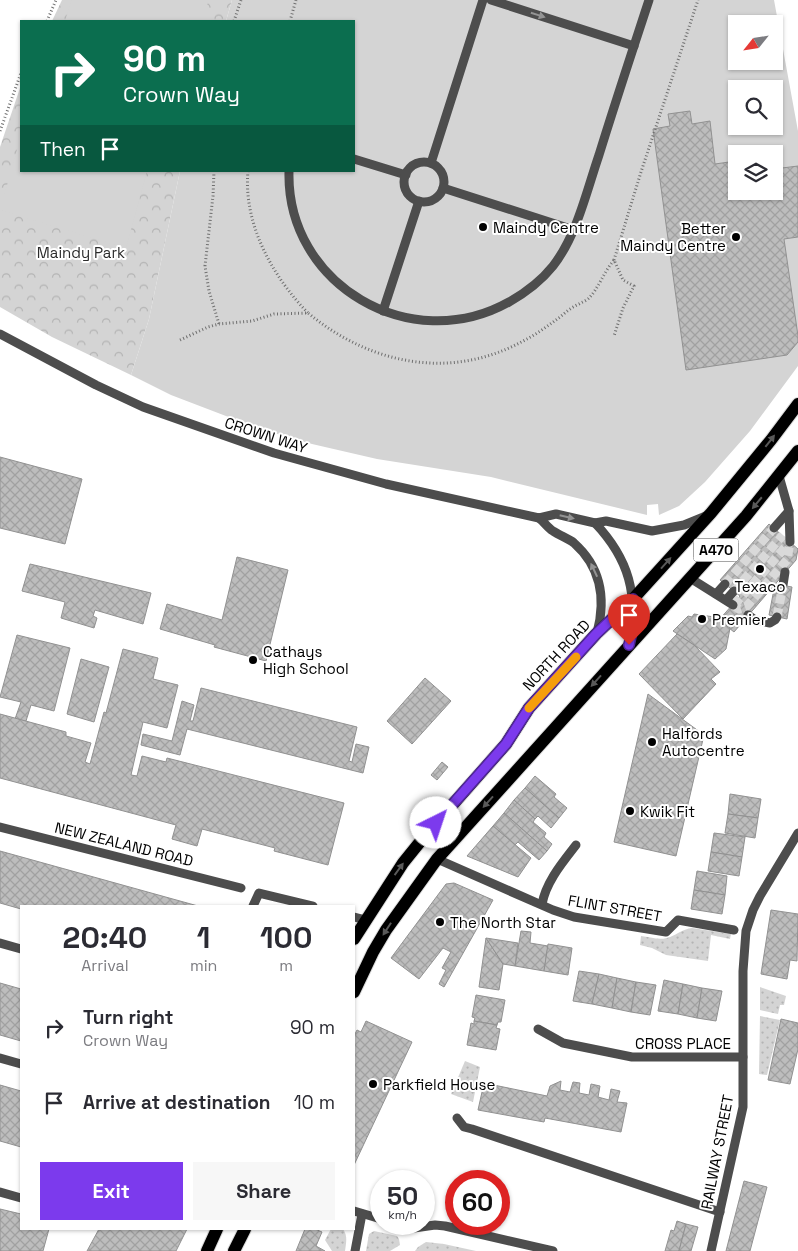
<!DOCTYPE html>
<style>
body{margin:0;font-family:"Space Grotesk",sans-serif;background:#f7f7f7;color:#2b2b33;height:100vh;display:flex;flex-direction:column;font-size:19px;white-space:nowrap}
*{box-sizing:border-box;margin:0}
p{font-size:16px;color:#7c7c81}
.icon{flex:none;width:28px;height:28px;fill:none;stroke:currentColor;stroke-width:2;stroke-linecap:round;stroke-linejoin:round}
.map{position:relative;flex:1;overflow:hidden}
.sheet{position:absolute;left:20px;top:905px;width:335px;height:325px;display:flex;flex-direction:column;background:#fff;border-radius:0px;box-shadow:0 1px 4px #0004}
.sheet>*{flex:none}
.hud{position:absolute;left:20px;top:20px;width:335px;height:152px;border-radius:0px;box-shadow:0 1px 4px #0004;background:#0b6e4f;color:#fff;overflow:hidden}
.needle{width:32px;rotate:240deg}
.tools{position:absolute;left:728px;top:15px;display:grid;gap:10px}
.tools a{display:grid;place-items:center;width:55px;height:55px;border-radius:0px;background:#fff;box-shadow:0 1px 4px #0004;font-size:25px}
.speed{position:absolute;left:370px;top:1170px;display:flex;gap:10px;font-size:25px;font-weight:700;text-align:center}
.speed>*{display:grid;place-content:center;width:65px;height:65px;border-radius:50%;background:#fff;box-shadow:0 1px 4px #0004;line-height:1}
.speed small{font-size:12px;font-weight:400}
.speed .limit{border:8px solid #d22;background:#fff;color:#111}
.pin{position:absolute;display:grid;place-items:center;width:42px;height:42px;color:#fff;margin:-51px -21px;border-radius:50% 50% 50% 0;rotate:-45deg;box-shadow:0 0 5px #0007}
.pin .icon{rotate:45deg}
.me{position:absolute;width:55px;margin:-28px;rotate:41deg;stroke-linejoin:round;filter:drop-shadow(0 0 4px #0008)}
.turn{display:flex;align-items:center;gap:18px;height:105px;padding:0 20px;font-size:22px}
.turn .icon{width:65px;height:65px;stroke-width:2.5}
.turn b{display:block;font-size:35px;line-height:42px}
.then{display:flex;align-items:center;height:48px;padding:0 20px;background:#0003;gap:10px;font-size:19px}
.eta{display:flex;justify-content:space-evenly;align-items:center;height:85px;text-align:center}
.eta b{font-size:30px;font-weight:800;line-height:35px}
.cta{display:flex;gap:10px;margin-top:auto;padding:10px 20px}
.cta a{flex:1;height:58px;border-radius:0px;background:#7c3aed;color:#fff;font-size:20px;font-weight:800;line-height:58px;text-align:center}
.cta a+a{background:#f7f7f7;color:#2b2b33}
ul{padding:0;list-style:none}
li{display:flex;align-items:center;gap:15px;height:75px;padding:0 20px}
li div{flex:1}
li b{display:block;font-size:19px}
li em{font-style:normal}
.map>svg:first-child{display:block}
.grass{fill:url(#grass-dots)}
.park{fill:url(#park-crowns)}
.pitch{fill:#d4d4d4;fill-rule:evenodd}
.building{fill:url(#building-cross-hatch);stroke:#919191}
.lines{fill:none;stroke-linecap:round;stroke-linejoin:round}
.minor-tunnel{stroke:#d9d9d9;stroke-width:9;stroke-dasharray:9 4.5;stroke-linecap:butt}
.major-casing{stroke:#dbdbdb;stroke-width:14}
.path{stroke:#6f6f6f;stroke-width:3;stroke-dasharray:1 2.5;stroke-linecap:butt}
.minor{stroke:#4d4d4d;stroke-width:9}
.major{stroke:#000;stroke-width:12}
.oneway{fill:#949494}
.oneway2{fill:#595959}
.route-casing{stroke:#51269a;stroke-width:12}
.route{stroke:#7c3aed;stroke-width:9}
.slow{stroke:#f59e0b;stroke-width:9}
.poi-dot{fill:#000;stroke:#fff;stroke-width:2}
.labels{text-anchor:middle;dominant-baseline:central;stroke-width:4;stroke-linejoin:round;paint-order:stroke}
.shield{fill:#fff;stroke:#4c4c4c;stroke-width:1}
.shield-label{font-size:14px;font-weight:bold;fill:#000}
.poi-label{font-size:15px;fill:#000;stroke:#fff;text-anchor:start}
.park-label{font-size:15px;fill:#2b2b2b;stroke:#fff}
.street-label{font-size:15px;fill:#000;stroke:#fff}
</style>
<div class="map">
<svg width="798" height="1251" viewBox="0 0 798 1251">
<defs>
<pattern id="grass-dots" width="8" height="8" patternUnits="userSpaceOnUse" patternTransform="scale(1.25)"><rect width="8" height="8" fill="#d4d4d4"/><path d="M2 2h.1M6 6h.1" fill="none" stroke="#b4b4b4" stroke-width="1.8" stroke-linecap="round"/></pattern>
<pattern id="park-crowns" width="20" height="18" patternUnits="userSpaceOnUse" patternTransform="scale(1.25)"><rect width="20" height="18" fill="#d4d4d4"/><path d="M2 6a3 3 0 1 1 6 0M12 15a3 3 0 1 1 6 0" fill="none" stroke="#b4b4b4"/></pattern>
<pattern id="building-cross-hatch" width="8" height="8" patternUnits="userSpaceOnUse" patternTransform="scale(1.25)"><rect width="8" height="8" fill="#bdbdbd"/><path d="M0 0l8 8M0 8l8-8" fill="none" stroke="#a1a1a1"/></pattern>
</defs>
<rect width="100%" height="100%" fill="#fff"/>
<g class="grass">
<path d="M692 928 731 934 730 939 711 935 708 961 666 955 652 948 640 945 641 936C650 937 661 941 670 937 678 934 683 929 692 928Z"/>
<path d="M760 987 786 996 784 1005H780L778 1014 760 1010Z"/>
<path d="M760 1016 780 1020 767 1075 759 1074Z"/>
<path d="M465 1061 480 1067 473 1102 451 1094Z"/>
<path d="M331 1229H343C348 1236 346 1243 345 1251H332L325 1240Z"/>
<path d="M374 1231 397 1236 399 1239 400 1245 390 1251H366L369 1234Z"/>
<path d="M426 1242 444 1244 476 1251H415L418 1247Z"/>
</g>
<g class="park">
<path d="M62 0H232L226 21H52Z"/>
<path d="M21 85V171H180L149 319 131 375 52 337 0 307V147Z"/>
</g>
<g class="pitch">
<path d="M72 0H209L201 21H65Z"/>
<path d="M232 0H774L798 131V366L750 431 705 482 679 506 659 515 658 504 647 505V515L491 477 377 459 312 444 260 429 171 395 131 375 149 319 180 171H354V21H226ZM736 24H774V61H736ZM736 89H774V126H736ZM736 154H774V191H736Z"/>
<path d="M21 136V171H147L126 248 0 210Z"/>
</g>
<g class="building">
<path d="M690 111 692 124 710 121 715 164 736 161V191H774V169L798 166V237L784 239 798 336V342L787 355 686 370 653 129 670 126 668 114Z"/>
<path d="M0 457 82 479 65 544 0 528Z"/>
<path d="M769 524 798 549 796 560 734 632 719 620 740 596 720 580Z"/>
<path d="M237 557 288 570 266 661 214 647 215 645 160 629 167 604 222 620Z"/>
<path d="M30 564 151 593 143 624 95 610 93 616 97 618 94 628 61 618 65 602 22 591Z"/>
<path d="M775 584 792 587 787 619 769 615Z"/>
<path d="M694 614 721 618 719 620 730 628 726 649 715 659 673 631 688 616 692 617Z"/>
<path d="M677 634 694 645 720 672 711 679 716 684 683 719 639 674Z"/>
<path d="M17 635 70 648 54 711 31 705 26 721 15 719 21 702 0 697Z"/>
<path d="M123 649 158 658 153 679 178 685 167 728 143 722 131 775 137 776 142 756 166 762 167 758 344 803 328 865 274 851 275 848 202 829 197 846 172 839 176 825 0 778V714L66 732V736L91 743 85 762 90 764 104 712 106 713Z"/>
<path d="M81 659 109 667 94 722 67 714Z"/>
<path d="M425 678 451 701 412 744 387 721Z"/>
<path d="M201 688 357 727 349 761 352 762 356 744 369 747 363 773 187 729 180 755 141 745 143 734 172 741 182 701 194 705 190 721H193Z"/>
<path d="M648 694 704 735 676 856 614 842Z"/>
<path d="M442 762 448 767 437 780 431 775Z"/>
<path d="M535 776 556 794 554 797 567 808 559 818 525 788Z"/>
<path d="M525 788 559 818 551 828 538 816 535 819 514 800Z"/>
<path d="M730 794 761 799 758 818 728 814Z"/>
<path d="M514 800 535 819 533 822 546 833 544 837 552 844 547 851 504 813Z"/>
<path d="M504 813 547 851 539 860 518 842 515 845 493 826Z"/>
<path d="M728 814 758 818 755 838 725 833Z"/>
<path d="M493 826 531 858 518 877 467 856Z"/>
<path d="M714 833 745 837 742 857 711 852Z"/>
<path d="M0 851 198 906H21V909L0 903Z"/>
<path d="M711 852 742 857 739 876 708 871Z"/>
<path d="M697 871 727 876 725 895 694 890Z"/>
<path d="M454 883 493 900 444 987 439 984 446 970 442 968 451 952 443 948 419 979 391 958 446 884Z"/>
<path d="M694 890 725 895 722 914 691 909Z"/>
<path d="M771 910 798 914 797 961 790 960 787 979 761 974Z"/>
<path d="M521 931 531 932 530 943 548 946 544 971 515 966Z"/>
<path d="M486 938 503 964 499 990 479 987Z"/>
<path d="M486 938 518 943 515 966 503 964Z"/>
<path d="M548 944 572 948 568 975 544 971Z"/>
<path d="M579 971 599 974 592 1004 573 1001Z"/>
<path d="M599 974 617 978 612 1008 592 1004Z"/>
<path d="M617 978 636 982 631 1012 612 1008Z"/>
<path d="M664 980 683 984 678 1014 658 1011Z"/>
<path d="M636 982 656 985 650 1015 631 1012Z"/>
<path d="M0 983 21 989V1041L0 1035Z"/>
<path d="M683 984 702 988 697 1018 678 1014Z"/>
<path d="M702 988 722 991 716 1021 697 1018Z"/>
<path d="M476 995 505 1000 501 1022H498L497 1025 474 1021 475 1018 472 1017Z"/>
<path d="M781 1019 798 1023V1049L790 1084 768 1080Z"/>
<path d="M366 1021 412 1042 354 1165V1036L357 1030 361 1032Z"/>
<path d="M474 1021 497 1025 496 1028 500 1029 496 1050 467 1045 471 1023 474 1024Z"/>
<path d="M561 1081 560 1090 570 1092 573 1082 580 1083 579 1093 589 1095 591 1084 600 1086 598 1097 609 1100 611 1089 620 1091 617 1102 627 1103 621 1132 545 1118 544 1122 478 1110 484 1083 547 1096 550 1086Z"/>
<path d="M0 1085 21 1091V1147L0 1141Z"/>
<path d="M744 1181 767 1187 750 1251H726Z"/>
<path d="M0 1209 21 1214V1229H49L43 1251H0Z"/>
<path d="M677 1221 686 1224 679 1251H665L671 1230 674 1231Z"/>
<path d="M686 1224 698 1227 691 1251H679Z"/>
<path d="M99 1229H187L176 1251H87Z"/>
<path d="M305 1229H315L322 1232 316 1246 325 1251H296Z"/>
</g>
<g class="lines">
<g class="minor-tunnel">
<path d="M725 584 774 528"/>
<path d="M734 591 783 535"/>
<path d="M733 605 739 609 747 606 787 560 790 542"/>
<path d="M734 605 790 542"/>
<path d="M777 617 783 585"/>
</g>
<g class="major-casing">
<g id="major">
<path d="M354 939 403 863 424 837 506 744 529 708 596 634 633 599 711 513 771 440 798 404"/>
<path d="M354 992 373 952 386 930 437 859 746 516 798 451"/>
<path d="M207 1251 217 1229"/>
<path d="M234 1251 245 1229"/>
</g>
</g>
<g class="path">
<path d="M47 21 56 0"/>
<path d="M234 21 241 0"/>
<path d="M290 21 296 0"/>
<path d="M0 131 21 73"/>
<path d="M214 171 213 196 205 266 209 291 219 324"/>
<path d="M248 171C243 224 273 277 308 313"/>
<path d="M614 260 641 172 698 0"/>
<path d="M180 340 208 327 219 324 252 321 274 314 308 313C371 365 452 381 525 340 537 334 549 325 560 317 566 312 572 307 579 304 582 302 586 301 589 298 598 289 604 272 614 260L623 280 634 286 623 308 614 336"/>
</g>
<g class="minor">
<path d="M491 0 634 46"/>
<path d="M354 159 406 175"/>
<circle cx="424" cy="182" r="20"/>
<path d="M431 163 483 0"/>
<path d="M289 171C286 285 411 357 509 302 525 293 541 281 553 266 577 235 586 193 599 155 615 103 632 52 649 0"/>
<path d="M443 188 574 230"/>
<path d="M383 311 419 201"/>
<path d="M0 334 96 385 143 407 274 453 386 484 539 518 556 514 595 523 606 521 652 531 684 525 706 516"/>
<path d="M779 476 789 511 790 542"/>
<path d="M539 518C544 522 548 528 553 531 560 536 568 538 574 543 602 568 606 599 597 633"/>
<path d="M595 523C629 559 639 595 629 644"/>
<path d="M774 528 789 511"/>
<path d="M690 578 733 605"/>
<path d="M783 585 785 572"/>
<path d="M716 594 725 584"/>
<path d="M726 600 734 591"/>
<path d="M748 615 755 620 770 623 775 620 777 617"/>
<path d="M0 827 241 888"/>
<path d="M437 859 553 910 574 917 666 932 678 920 734 930"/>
<path d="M542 904C546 882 562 863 576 845"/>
<path d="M253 906 259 893 313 906"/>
<path d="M354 917 366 920"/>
<path d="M0 943 21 949"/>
<path d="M538 1029 563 1043 632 1057H743"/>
<path d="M0 1058 21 1064"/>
<path d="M457 1118 464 1127 472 1129 720 1212"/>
<path d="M0 1192 21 1198"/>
<path d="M354 1211 381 1219"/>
<path d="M398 1224 414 1228 435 1225 445 1226 553 1251"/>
<path d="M355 1251 362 1214"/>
<path d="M711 1251 743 1107V971L746 931 753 910 760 896 798 833"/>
</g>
<use href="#major" class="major"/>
</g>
<defs><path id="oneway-solid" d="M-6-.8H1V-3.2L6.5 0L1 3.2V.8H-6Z" transform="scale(1.25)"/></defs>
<g class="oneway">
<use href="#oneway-solid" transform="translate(538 15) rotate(18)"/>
<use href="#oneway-solid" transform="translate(567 517) rotate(13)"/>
<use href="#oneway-solid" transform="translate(594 570) rotate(-115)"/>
</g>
<g class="oneway2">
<use href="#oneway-solid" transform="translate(770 441) rotate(-52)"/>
<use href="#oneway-solid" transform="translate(757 503) rotate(130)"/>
<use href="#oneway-solid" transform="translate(666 563) rotate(-48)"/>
<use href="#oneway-solid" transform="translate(596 681) rotate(132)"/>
<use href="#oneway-solid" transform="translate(488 802) rotate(132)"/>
<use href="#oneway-solid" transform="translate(399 869) rotate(-54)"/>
<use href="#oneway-solid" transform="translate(387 929) rotate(123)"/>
</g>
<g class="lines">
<g class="route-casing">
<path id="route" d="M436 823 506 744 529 708 596 634 633 599V627L629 645"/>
</g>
<use href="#route" class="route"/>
<path class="slow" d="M529 708 576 657"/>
</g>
<g class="poi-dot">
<circle cx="483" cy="227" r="5"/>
<circle cx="736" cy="237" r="5"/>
<circle cx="760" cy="569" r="5"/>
<circle cx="702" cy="619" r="5"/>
<circle cx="253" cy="660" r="5"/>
<circle cx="652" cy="742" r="5"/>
<circle cx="630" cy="811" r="5"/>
<circle cx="440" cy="922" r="5"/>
<circle cx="373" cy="1084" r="5"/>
</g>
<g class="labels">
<rect class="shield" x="693.5" y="538.5" width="45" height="23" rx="4"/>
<g class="shield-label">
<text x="716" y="550">A470</text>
</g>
<g class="poi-label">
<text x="493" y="227">Maindy Centre</text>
<text x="726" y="228" text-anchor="end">Better<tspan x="726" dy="17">Maindy Centre</tspan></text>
<text x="760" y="586" text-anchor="middle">Texaco</text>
<text x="712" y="619">Premier</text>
<text x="263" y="651">Cathays<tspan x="263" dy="17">High School</tspan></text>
<text x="662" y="733">Halfords<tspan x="662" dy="17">Autocentre</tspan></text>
<text x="640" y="811">Kwik Fit</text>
<text x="450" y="922">The North Star</text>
<text x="383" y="1084">Parkfield House</text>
</g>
<g class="park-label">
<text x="81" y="252">Maindy Park</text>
</g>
<g class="street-label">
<text transform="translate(266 435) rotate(18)">CROWN WAY</text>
<text transform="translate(556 655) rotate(-47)">NORTH ROAD</text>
<text transform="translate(124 844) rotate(14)">NEW ZEALAND ROAD</text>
<text transform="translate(615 908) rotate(10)">FLINT STREET</text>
<text x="683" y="1043">CROSS PLACE</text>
<text transform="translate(717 1152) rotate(-79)">RAILWAY STREET</text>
</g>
</g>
</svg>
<div class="tools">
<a><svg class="needle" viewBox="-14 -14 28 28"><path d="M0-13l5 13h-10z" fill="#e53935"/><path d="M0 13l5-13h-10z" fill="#7c7c81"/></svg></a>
<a><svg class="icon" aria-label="search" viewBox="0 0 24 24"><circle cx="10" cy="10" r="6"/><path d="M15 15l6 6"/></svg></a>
<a><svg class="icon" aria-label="layers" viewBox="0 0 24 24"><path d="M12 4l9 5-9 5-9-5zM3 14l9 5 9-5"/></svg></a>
</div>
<div class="speed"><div>50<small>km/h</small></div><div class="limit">60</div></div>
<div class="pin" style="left:629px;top:645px;background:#d93025"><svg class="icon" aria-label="arrive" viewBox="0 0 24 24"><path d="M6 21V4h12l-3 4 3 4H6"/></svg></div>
<svg class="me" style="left:436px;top:823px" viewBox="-20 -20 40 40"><circle r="19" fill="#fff"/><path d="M0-13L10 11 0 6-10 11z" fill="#7c3aed"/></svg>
<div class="hud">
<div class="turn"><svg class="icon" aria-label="right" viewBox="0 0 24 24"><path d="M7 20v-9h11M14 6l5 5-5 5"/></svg><div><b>90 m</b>Crown Way</div></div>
<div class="then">Then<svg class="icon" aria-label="arrive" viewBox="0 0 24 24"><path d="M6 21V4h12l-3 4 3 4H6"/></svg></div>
</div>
<section class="sheet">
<div class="eta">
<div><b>20:40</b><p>Arrival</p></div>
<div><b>1</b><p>min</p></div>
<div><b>100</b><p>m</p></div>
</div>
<ul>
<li><svg class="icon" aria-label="right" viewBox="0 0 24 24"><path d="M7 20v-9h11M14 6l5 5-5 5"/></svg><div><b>Turn right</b><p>Crown Way</p></div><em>90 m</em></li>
<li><svg class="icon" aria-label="arrive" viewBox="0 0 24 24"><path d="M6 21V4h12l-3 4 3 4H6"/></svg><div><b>Arrive at destination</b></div><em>10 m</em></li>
</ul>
<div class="cta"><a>Exit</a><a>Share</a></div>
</section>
</div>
